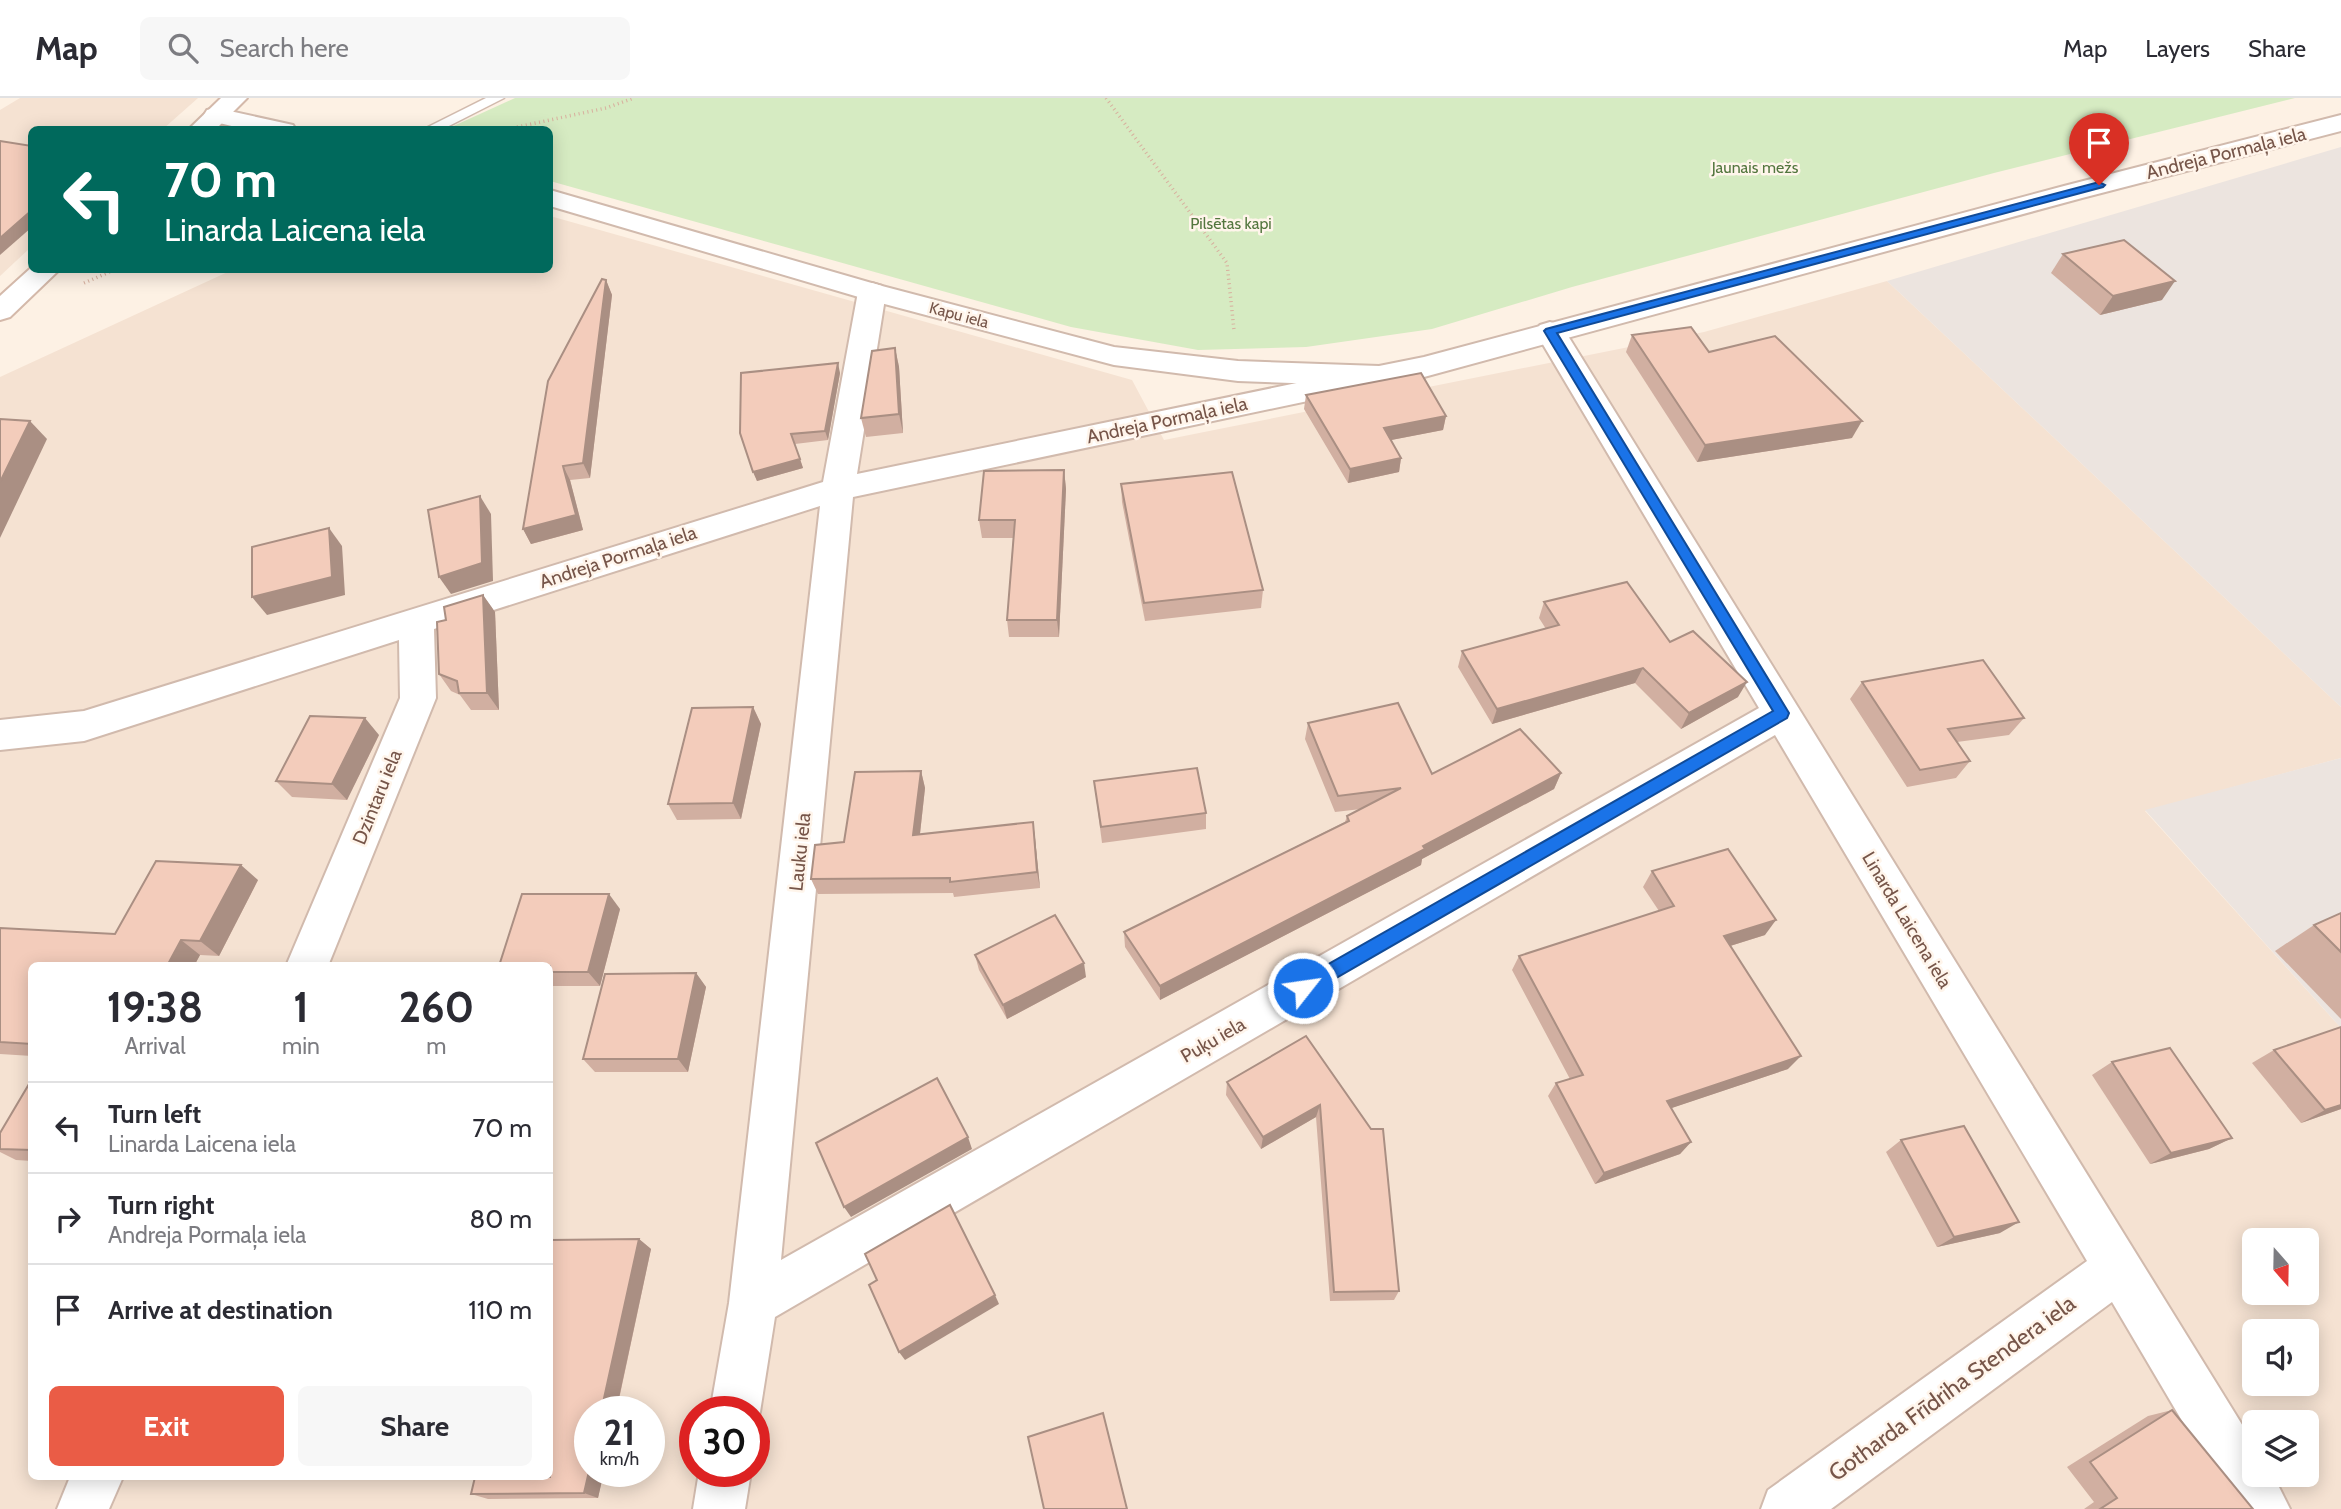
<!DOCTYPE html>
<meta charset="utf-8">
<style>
body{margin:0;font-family:Cabin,sans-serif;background:#f7f7f7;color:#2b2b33;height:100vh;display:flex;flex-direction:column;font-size:26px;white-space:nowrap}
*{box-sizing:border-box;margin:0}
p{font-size:23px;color:#7c7c81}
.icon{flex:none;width:38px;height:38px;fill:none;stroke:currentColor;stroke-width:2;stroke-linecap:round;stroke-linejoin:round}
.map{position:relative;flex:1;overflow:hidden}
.sheet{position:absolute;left:28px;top:864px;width:525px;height:518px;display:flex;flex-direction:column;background:#fff;border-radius:10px;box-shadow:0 4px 18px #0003}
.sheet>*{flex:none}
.hud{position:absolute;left:28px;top:28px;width:525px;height:147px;border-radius:10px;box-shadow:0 4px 18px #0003;background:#00695c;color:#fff;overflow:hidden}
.needle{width:46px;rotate:160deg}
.tools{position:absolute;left:2242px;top:1130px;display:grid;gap:14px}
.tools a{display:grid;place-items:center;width:77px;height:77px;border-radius:10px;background:#fff;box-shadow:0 4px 18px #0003;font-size:35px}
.speed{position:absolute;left:574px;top:1298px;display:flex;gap:14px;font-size:35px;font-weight:700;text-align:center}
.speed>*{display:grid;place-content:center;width:91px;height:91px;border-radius:50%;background:#fff;box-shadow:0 4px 18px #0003;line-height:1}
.speed small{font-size:18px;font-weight:400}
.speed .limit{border:10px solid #d22;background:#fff;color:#111}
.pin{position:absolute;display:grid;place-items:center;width:60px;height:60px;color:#fff;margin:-72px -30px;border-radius:50% 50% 50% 0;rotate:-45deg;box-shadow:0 0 7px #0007}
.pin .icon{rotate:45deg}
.me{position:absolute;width:77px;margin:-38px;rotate:60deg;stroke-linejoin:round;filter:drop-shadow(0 0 5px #0008)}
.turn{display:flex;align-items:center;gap:24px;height:147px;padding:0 21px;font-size:32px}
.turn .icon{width:91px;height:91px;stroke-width:2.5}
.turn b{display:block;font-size:49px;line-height:60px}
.eta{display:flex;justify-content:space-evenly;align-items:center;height:119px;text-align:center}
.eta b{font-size:42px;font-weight:800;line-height:49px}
.primary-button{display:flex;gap:14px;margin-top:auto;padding:14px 21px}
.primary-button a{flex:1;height:80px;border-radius:10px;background:#ea5c46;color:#fff;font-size:28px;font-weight:800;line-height:80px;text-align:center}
.primary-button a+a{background:#f7f7f7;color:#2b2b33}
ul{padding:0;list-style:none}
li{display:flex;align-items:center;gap:21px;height:91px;padding:0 21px;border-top:2px solid #e1e1e2}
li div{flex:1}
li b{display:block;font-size:26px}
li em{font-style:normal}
header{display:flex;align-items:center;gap:42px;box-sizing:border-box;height:98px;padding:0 35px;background:#fff;border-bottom:2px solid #e1e1e2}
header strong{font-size:33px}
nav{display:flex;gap:38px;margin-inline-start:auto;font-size:24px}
.search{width:490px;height:63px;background:#f7f7f7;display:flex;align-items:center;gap:18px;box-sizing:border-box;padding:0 24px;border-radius:10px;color:#7c7c81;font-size:26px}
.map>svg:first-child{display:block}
.residential{fill:#f5e2d2;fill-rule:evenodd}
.industrial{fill:#ece4df}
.green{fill:#d6ebc2}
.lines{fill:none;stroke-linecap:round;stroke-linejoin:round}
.service-casing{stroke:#d1baad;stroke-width:3}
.minor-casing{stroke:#d1baad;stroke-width:4}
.tertiary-casing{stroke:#d1baad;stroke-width:4}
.secondary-casing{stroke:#d4b9aa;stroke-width:4}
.path{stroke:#d8af9e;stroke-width:3.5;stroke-dasharray:1 3.5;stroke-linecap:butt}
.service{fill:#fff;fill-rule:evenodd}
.minor{fill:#fff;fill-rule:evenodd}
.tertiary{fill:#fff;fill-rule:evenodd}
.secondary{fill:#fff;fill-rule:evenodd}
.wall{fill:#d1afa1}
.shaded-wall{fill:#aa8f83}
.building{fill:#f3ccbb;stroke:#aa8f83;stroke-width:2}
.route{fill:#1a73e8;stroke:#114b97;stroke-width:2}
.labels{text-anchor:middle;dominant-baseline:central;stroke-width:5;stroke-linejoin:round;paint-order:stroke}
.far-park-label{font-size:16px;fill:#53763e;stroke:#fff5eb}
.far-street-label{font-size:16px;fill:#765549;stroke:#fff5eb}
.street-label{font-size:19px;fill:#765549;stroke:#fff5eb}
.near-street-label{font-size:23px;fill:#765549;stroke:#fff5eb}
</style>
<header>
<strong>Map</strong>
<div class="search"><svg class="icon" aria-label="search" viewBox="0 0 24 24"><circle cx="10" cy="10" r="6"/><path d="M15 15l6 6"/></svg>Search here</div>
<nav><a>Map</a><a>Layers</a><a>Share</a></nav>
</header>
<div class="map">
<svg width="2341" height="1411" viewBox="0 0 2341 1411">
<rect width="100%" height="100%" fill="#fdf1e4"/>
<g class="residential">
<path d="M20 0H198L163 31 32 32 31 149 0 178V12Z"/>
<path d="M550 118 1132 282 1164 342 1704 234 1887 183 2341 609V660L2145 713 2341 930V1411H0V279L232 172H550ZM32 868H550V1379H32ZM2254 1143H2306V1195H2254ZM2254 1234H2306V1286H2254ZM590 1314H649V1374H590ZM695 1314H754V1374H695ZM2254 1325H2306V1377H2254Z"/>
</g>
<g class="industrial">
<path d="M2341 49V609L1887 183Z"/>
<path d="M2341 660V930L2145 712Z"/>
</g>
<path class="green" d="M515 0H2295L1994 75 1572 189 1432 231 1306 249 1198 252 1071 229 550 83V32L447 31Z"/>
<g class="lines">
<g class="service-casing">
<path id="service" d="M486 0H504L441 32H422Z"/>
</g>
<g class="minor-casing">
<g id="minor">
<path d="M872 185 882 188 886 194 857 376 1379 268 1390 271 1394 278 1390 285 1379 288 853 399 781 1162 1759 610 1535 233 1540 227 1550 224 1560 227 1565 233 2254 1346V1377H2273L2290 1411H2234L2112 1204 1831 1411H1761L1768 1392 2087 1163 1775 637 775 1219 760 1314 754 1329V1314H710L729 1205 820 408 434 531 436 600 328 868H286L400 600 399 542 84 643 0 652V622L84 613 823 384 858 194 862 188Z"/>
<path d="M699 1374H751L745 1411H693Z"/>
<path d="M70 1379H123L109 1411H57Z"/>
</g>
</g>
<g class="tertiary-casing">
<g id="tertiary">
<path d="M216 10 293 27 296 32H248L207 22 204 17 207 12Z"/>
<path d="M2341 17V33L2082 100 1424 279 1379 288 1238 283 1114 267 862 200 550 108V92L882 188 1114 249 1238 263 1379 268 1424 259 2064 88Z"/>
</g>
</g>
<g class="secondary-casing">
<g id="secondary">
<path d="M221 0H247L215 32H188Z"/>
<path d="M32 169V172H59L10 219 0 222V198Z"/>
</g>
</g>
<g class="path">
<path d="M1106 0 1227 165 1234 232"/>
<path d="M517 29 606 10 634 0"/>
<path d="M84 185 114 172"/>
</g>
<use href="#service" class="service"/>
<use href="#minor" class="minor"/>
<use href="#tertiary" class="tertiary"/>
<use href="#secondary" class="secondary"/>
</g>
<g class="wall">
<path d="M2063 156 2162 202 2100 217 2051 175Z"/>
<path d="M606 182 612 197 590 380 570 382 583 432 531 446 523 431Z"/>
<path d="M1632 237 1709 254 1852 340 1697 364 1626 254Z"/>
<path d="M895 250 899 269 903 335 866 339 861 320Z"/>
<path d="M840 275 828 342 795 346 803 370 757 383 740 335Z"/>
<path d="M1306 297 1446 318 1443 332 1391 342 1401 360 1399 374 1348 385 1304 311Z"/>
<path d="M1064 372 1066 391 1059 539H1009L1007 522 1013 440H982L979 422Z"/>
<path d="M1121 386 1263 492 1261 510 1145 523 1122 404Z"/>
<path d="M483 497 495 514 499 612H471L460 597 451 593 439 576 446 522Z"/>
<path d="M1544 504 1670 544 1738 599 1681 631 1635 585 1492 626 1458 569 1462 553 1546 531 1539 520Z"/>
<path d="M1862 584 2024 620 2009 637 1957 644 1970 663 1956 680 1907 689 1850 601Z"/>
<path d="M753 609 761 626 741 721 677 722 668 706Z"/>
<path d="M1308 625 1432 676 1561 675 1554 691 1422 761 1421 767 1160 902 1125 849 1124 834 1345 724 1347 718 1361 711 1335 714 1305 641Z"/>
<path d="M379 637 347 702 292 699 276 683Z"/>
<path d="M921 673 925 690 920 736 1033 724 1035 740 1040 790 954 799 953 795 818 796 811 781 844 744Z"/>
<path d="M1094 683 1206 715V731L1102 745Z"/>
<path d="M1652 773 1765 837 1730 848 1788 971 1671 1010 1691 1044 1680 1056 1595 1086 1548 998 1556 985 1570 981 1512 872 1519 858 1659 813 1643 789Z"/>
<path d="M258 782 219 858 200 857 194 868H32V958L0 956V830L115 836Z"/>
<path d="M620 811 600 888H550V868Z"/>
<path d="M2341 815V921L2275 853 2314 827Z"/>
<path d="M975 857 1086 879 1007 921 979 872Z"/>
<path d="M696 875 706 889 688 974H595L583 961Z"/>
<path d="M1306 938 1399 1193 1394 1202 1330 1203 1316 1019 1261 1051 1226 997 1227 984Z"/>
<path d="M2274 952 2341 1011 2301 1025 2252 965Z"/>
<path d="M2112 964 2232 1040 2209 1051 2150 1066 2092 977Z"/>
<path d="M32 981V1063L16 1062 0 1054V1035Z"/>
<path d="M1901 1042 2000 1135 1937 1149 1886 1054Z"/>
<path d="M639 1141 651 1151 598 1400 488 1401 471 1396Z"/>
<path d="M2172 1312 2253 1411H2084L2094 1404 2067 1369 2148 1318Z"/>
</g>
<g class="shaded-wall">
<path d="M32 112V129L0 157V140Z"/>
<path d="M606 182 612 197 590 380 583 365Z"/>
<path d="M2175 183 2162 202 2100 217 2113 198Z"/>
<path d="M895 250 899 269 903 335 899 316Z"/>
<path d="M838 265 840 275 828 342 825 333Z"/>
<path d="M1446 318 1443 332 1381 344 1384 330Z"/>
<path d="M30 323 47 341 0 440V384Z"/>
<path d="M1862 323 1852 340 1697 364 1705 347Z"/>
<path d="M1401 360 1399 374 1348 385 1350 371Z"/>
<path d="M800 361 803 370 757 383 753 374Z"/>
<path d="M563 368 570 382 583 432 531 446 523 431Z"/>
<path d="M1064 372 1066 391 1059 539 1057 522Z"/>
<path d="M480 398 491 416 493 483 451 496 439 479Z"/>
<path d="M329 430 342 448 345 497 267 517 252 499Z"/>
<path d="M483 497 495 514 499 612 487 595Z"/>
<path d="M1643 570 1635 585 1492 626 1497 611Z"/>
<path d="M1747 584 1738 599 1681 631 1689 615Z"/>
<path d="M753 609 761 626 741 721 733 705Z"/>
<path d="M365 620 379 637 347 702 332 686Z"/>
<path d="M921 673 925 690 918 753 913 737Z"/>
<path d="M1561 675 1554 691 1422 761 1421 767 1160 902V888Z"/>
<path d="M1033 724 1035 740 1040 790 1037 774Z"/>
<path d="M241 767 258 782 219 858 200 843Z"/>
<path d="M609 796 620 811 600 888 588 874Z"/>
<path d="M1776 822 1765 837 1714 853 1724 838Z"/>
<path d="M181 842 200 857 194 868H167Z"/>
<path d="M1084 865 1086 879 1007 921 1003 907Z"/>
<path d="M696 875 706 889 688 974 678 961Z"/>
<path d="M1801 958 1788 971 1657 1015 1667 1003Z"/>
<path d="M1320 1007 1316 1019 1261 1051 1263 1039Z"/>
<path d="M2341 1007V1011L2301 1025 2325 1012Z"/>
<path d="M968 1039 972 1051 851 1119 844 1109Z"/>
<path d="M2232 1040 2209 1051 2150 1066 2171 1055Z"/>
<path d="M1691 1044 1680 1056 1595 1086 1604 1075Z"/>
<path d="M2019 1124 2000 1135 1937 1149 1954 1139Z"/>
<path d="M639 1141 651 1151 616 1314H601Z"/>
<path d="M995 1197 999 1206 905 1262 899 1254Z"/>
<path d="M590 1369V1374H604L598 1400 584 1395Z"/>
</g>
<g class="building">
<path d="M0 43 32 48V112L0 140Z"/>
<path d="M2124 142 2175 183 2113 198 2063 156Z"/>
<path d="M602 181 606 182 583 365 563 368 576 417 523 431 548 283Z"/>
<path d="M1691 229 1709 254 1775 238 1862 323 1705 347 1632 237Z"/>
<path d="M895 250 899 316 861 320 872 253Z"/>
<path d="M838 265 825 333 791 336 800 361 753 374 740 335 741 275Z"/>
<path d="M1421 275 1446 318 1384 330 1401 360 1350 371 1306 297Z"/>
<path d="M0 321 30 323 0 384Z"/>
<path d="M1064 372 1057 522H1007L1015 422H979L984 373Z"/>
<path d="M1232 374 1263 492 1144 505 1121 386Z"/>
<path d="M480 398 482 465 439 479 428 412Z"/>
<path d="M329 430 332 479 252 499V449Z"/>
<path d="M1627 484 1670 544 1693 533 1747 584 1689 615 1643 570 1497 611 1462 553 1559 527 1544 504Z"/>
<path d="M483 497 487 595H459L457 583 439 576 437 524 446 522 444 509Z"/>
<path d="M1983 562 2024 620 1948 631 1970 663 1920 672 1862 584Z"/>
<path d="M1398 605 1432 676 1520 631 1561 675 1423 748 1425 751 1160 888 1124 834 1349 723 1347 718 1401 690 1338 698 1308 625Z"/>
<path d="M753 609 733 705 668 706 692 610Z"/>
<path d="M310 618 365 620 332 686 276 683Z"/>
<path d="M1197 670 1206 715 1101 729 1094 683Z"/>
<path d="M921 673 913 737 1033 724 1037 774 950 784V780L811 781 815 747 844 744 855 674Z"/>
<path d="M1728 751 1776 822 1724 838 1801 958 1667 1003 1691 1044 1604 1075 1556 985 1583 977 1519 858 1674 808 1652 773Z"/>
<path d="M156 763 241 767 200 843 181 842 167 868H32V946L0 944V830L115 836Z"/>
<path d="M522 796H609L588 874H550V868H499Z"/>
<path d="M2341 815V854L2314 827Z"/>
<path d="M1055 817 1084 865 1003 907 975 857Z"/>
<path d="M696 875 678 961H583L605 876Z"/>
<path d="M2341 929V1007L2325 1012 2274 952Z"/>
<path d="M1306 938 1371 1031H1383L1399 1193 1334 1194 1320 1007 1263 1039 1227 984Z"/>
<path d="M2170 950 2232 1040 2171 1055 2112 964Z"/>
<path d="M937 980 968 1039 844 1109 816 1045Z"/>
<path d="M32 981V1052L0 1051V1035Z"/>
<path d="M1964 1028 2019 1124 1954 1139 1901 1042Z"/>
<path d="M950 1107 995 1197 899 1254 869 1187 877 1182 865 1156Z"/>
<path d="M639 1141 601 1314H590V1369L584 1395 471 1396 475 1379H550V1142Z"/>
<path d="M2172 1312 2253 1411H2100L2117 1400 2090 1364Z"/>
<path d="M1103 1315 1127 1411H1044L1028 1339Z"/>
</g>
<path class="route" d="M2099 84 2105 87 2103 89 1557 235 1789 615 1787 620 1310 895 1303 898 1297 895 1295 890 1297 884 1773 613 1544 233 1546 231Z"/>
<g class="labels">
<g class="far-park-label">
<text x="1755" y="69">Jaunais mežs</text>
<text x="1231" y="125">Pilsētas kapi</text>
</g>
<g class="far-street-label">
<text transform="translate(959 217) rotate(15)">Kapu iela</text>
</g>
<g class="street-label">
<text transform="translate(2226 55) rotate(-14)">Andreja Pormaļa iela</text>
<text transform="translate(1167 322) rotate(-12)">Andreja Pormaļa iela</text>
<text transform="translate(618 459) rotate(-18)">Andreja Pormaļa iela</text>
<text transform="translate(377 699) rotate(-68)">Dzintaru iela</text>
<text transform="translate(800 754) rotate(-84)">Lauku iela</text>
<text transform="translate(1907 822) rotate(59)">Linarda Laicena iela</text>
<text transform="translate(1213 942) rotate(-30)">Puķu iela</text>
</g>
<g class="near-street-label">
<text transform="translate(1952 1290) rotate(-36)">Gotharda Frīdriha Stendera iela</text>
</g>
</g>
</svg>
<div class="tools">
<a><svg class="needle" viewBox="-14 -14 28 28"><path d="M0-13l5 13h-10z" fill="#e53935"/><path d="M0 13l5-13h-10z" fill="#7c7c81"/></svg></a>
<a><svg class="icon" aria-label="sound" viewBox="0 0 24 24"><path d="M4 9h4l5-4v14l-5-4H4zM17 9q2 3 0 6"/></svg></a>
<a><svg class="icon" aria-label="layers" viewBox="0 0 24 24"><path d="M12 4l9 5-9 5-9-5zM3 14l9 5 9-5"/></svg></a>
</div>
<div class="speed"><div>21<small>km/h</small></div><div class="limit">30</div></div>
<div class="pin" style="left:2099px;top:87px;background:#d93025"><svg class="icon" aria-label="arrive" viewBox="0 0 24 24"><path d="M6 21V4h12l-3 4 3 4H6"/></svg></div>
<svg class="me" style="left:1303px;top:890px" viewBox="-20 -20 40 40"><circle r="17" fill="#1a73e8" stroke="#fff" stroke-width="3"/><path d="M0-11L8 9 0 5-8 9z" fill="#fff"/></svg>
<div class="hud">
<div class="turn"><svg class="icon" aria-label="left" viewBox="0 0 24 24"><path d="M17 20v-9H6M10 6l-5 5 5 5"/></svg><div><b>70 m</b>Linarda Laicena iela</div></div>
</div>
<section class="sheet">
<div class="eta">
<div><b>19:38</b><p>Arrival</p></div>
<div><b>1</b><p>min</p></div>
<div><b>260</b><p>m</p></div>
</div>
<ul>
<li><svg class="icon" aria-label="left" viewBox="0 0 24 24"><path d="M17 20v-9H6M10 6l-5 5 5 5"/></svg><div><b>Turn left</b><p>Linarda Laicena iela</p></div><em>70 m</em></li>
<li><svg class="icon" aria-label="right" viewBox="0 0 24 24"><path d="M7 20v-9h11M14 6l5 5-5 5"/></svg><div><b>Turn right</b><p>Andreja Pormaļa iela</p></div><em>80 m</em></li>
<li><svg class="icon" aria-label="arrive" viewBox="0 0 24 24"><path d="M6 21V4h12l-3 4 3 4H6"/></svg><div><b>Arrive at destination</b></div><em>110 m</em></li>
</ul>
<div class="primary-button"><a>Exit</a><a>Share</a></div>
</section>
</div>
